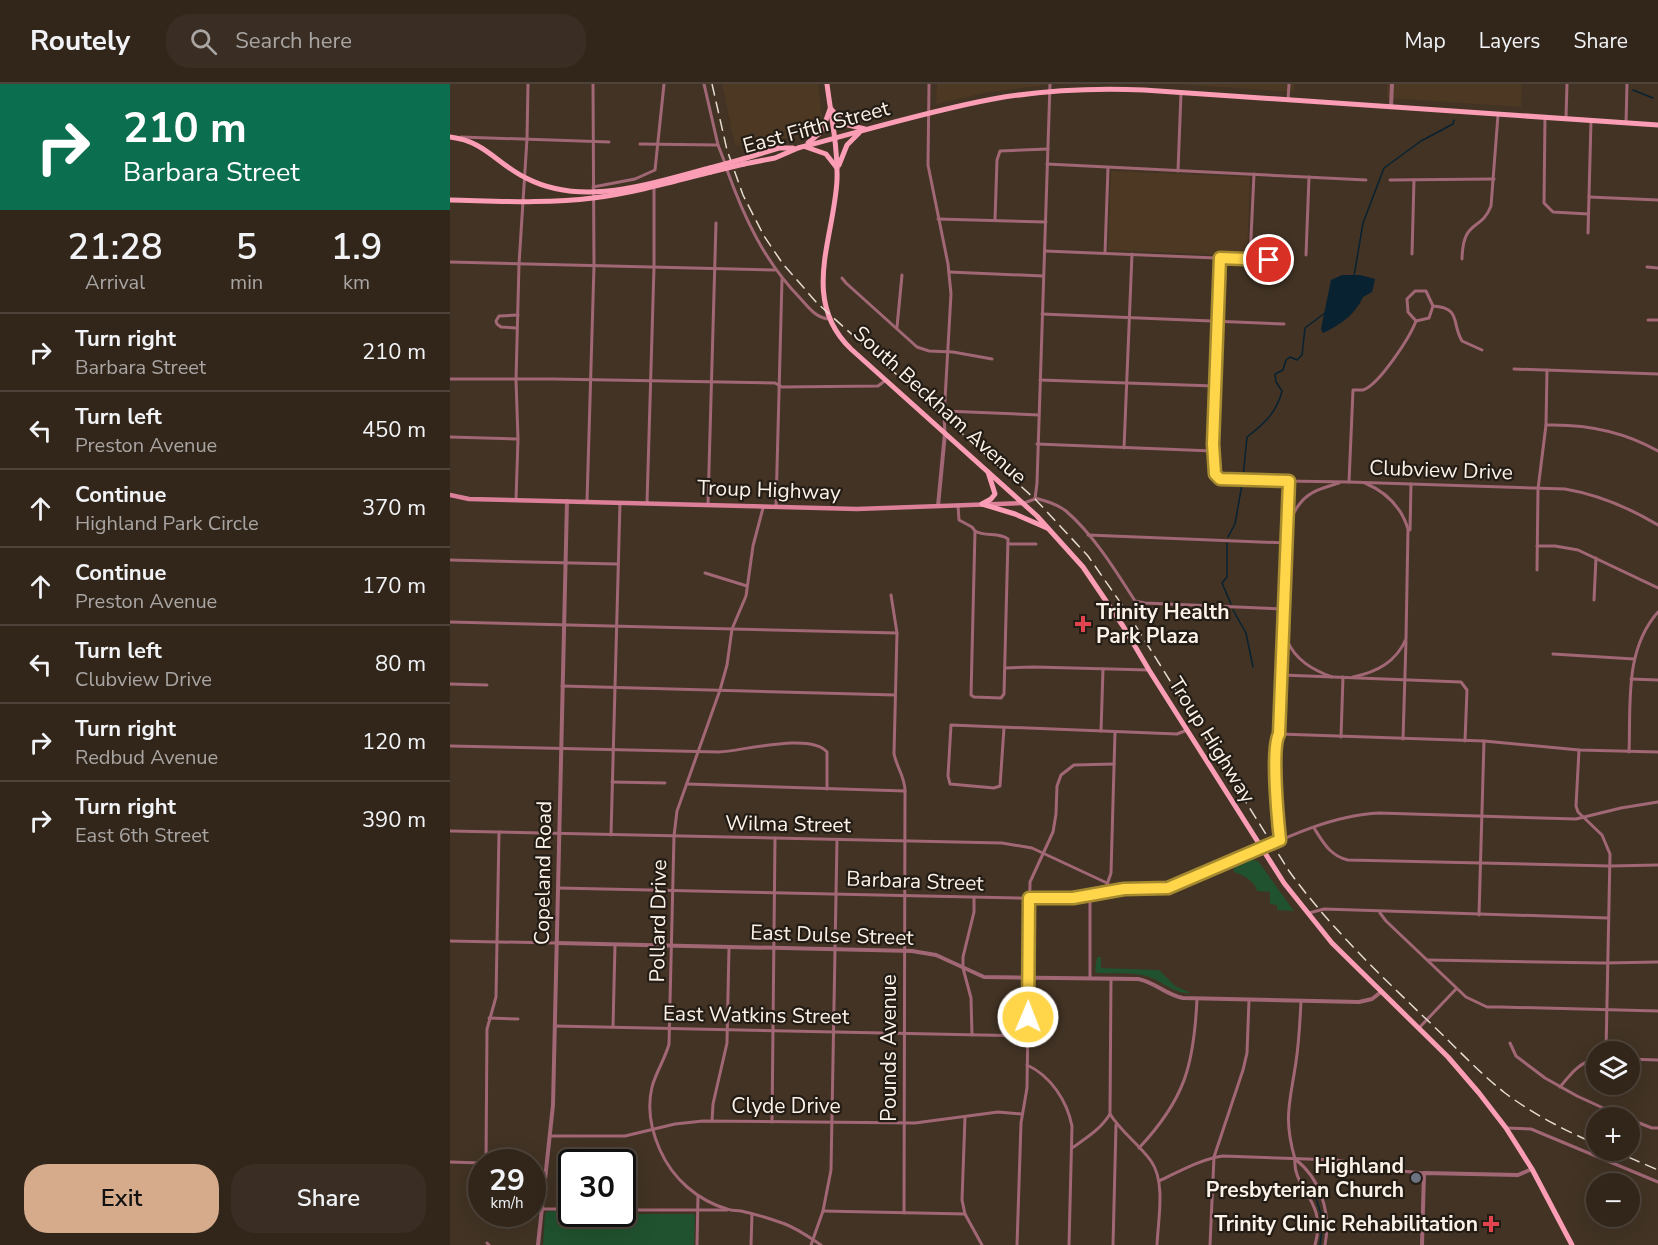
<!DOCTYPE html>
<meta charset="utf-8">
<style>
body{margin:0;font-family:"Nunito Sans",sans-serif;background:#3a2e24;color:#f1f3f6;height:100vh;display:flex;flex-direction:column;font-size:22px;white-space:nowrap}
*{box-sizing:border-box;margin:0}
p{font-size:20px;color:#a8a5a3}
.icon{flex:none;width:33px;height:33px;fill:none;stroke:currentColor;stroke-width:2;stroke-linecap:round;stroke-linejoin:round}
.map{position:relative;flex:1;overflow:hidden}
.side{display:flex;flex-direction:column;background:#32261b;width:450px}
.side>*{flex:none}
.banner{background:#0b6e4f;color:#fff;overflow:hidden}
.buttons{position:absolute;left:1136px;top:957px;display:grid;gap:12px}
.buttons a{display:grid;place-items:center;width:54px;height:54px;border-radius:50%;background:#32261b;box-shadow:0 6px 24px #0002,0 0 0 2px #4d433a;font-size:30px}
.speed{position:absolute;left:18px;top:1065px;display:flex;gap:12px;font-size:30px;font-weight:700;text-align:center}
.speed>*{display:grid;place-content:center;width:78px;height:78px;border-radius:50%;background:#32261b;box-shadow:0 6px 24px #0002,0 0 0 2px #4d433a;line-height:1}
.speed small{font-size:15px;font-weight:400}
.speed .limit{border:3px solid #111;border-radius:9px;background:#fff;color:#111}
.pin{position:absolute;display:grid;place-items:center;width:51px;height:51px;color:#fff;margin:-26px;border:3px solid #fff;border-radius:50%;box-shadow:0 2px 6px #0007}
.me{position:absolute;width:66px;margin:-33px;rotate:1deg;stroke-linejoin:round;filter:drop-shadow(0 0 4px #0008)}
.turn{display:flex;align-items:center;gap:21px;height:126px;padding:0 24px;font-size:27px}
.turn .icon{width:78px;height:78px;stroke-width:2.5}
.turn b{display:block;font-size:42px;line-height:51px}
.eta{display:flex;justify-content:space-evenly;align-items:center;height:102px;text-align:center}
.eta b{font-size:36px;font-weight:600;line-height:42px}
.primary-button{display:flex;gap:12px;margin-top:auto;padding:12px 24px}
.primary-button a{flex:1;height:69px;border-radius:24px;background:#d6ab8b;color:#111;font-size:24px;font-weight:600;line-height:69px;text-align:center}
.primary-button a+a{background:#3a2e24;color:#f1f3f6}
ul{padding:0;list-style:none}
li{display:flex;align-items:center;gap:18px;height:78px;padding:0 24px;border-top:2px solid #4d433a}
li div{flex:1}
li b{display:block;font-size:22px}
li em{font-style:normal}
header{display:flex;align-items:center;gap:36px;box-sizing:border-box;height:84px;padding:0 30px;background:#32261b;border-bottom:2px solid #4d433a}
header strong{font-size:28px}
nav{display:flex;gap:33px;margin-inline-start:auto;font-size:21px}
.search{width:420px;height:54px;background:#3a2e24;display:flex;align-items:center;gap:15px;box-sizing:border-box;padding:0 21px;border-radius:24px;color:#a8a5a3;font-size:22px}
main{display:flex;flex:1;min-height:0}
.map>svg:first-child{display:block}
.built{fill:#4c3823}
.green{fill:#20522f}
.water{fill:#082232}
.lines{fill:none;stroke-linecap:round;stroke-linejoin:round}
.stream{stroke:#082232;stroke-width:1.5}
.minor{stroke:#a16775;stroke-width:3}
.tertiary{stroke:#a16775;stroke-width:4}
.secondary{stroke:#db8098;stroke-width:4.5}
.primary{stroke:#fb9db4;stroke-width:5}
.rail{stroke:#e5dbd0;stroke-width:1.5;stroke-dasharray:12 6;stroke-linecap:butt}
.primary-bridge{stroke:#fb9db4;stroke-width:5}
.route-casing{stroke:#a68a30;stroke-width:15}
.route{stroke:#ffd54a;stroke-width:10}
.health-dot{fill:#e0444e;stroke:#241d16;stroke-width:2}
.worship-dot{fill:#6b7280;stroke:#241d16;stroke-width:2}
.labels{text-anchor:middle;dominant-baseline:central;stroke-width:4.5;stroke-linejoin:round;paint-order:stroke}
.street-label{font-size:21px;fill:#fcf2e8;stroke:#241d16}
.poi-label{font-size:21px;font-weight:bold;fill:#fcf2e8;stroke:#241d16;text-anchor:end}
</style>
<header>
<strong>Routely</strong>
<div class="search"><svg class="icon" aria-label="search" viewBox="0 0 24 24"><circle cx="10" cy="10" r="6"/><path d="M15 15l6 6"/></svg>Search here</div>
<nav><a>Map</a><a>Layers</a><a>Share</a></nav>
</header>
<main>
<section class="side">
<div class="banner">
<div class="turn"><svg class="icon" aria-label="right" viewBox="0 0 24 24"><path d="M7 20v-9h11M14 6l5 5-5 5"/></svg><div><b>210 m</b>Barbara Street</div></div>
</div>
<div class="eta">
<div><b>21:28</b><p>Arrival</p></div>
<div><b>5</b><p>min</p></div>
<div><b>1.9</b><p>km</p></div>
</div>
<ul>
<li><svg class="icon" aria-label="right" viewBox="0 0 24 24"><path d="M7 20v-9h11M14 6l5 5-5 5"/></svg><div><b>Turn right</b><p>Barbara Street</p></div><em>210 m</em></li>
<li><svg class="icon" aria-label="left" viewBox="0 0 24 24"><path d="M17 20v-9H6M10 6l-5 5 5 5"/></svg><div><b>Turn left</b><p>Preston Avenue</p></div><em>450 m</em></li>
<li><svg class="icon" aria-label="ahead" viewBox="0 0 24 24"><path d="M12 20V5M6 11l6-6 6 6"/></svg><div><b>Continue</b><p>Highland Park Circle</p></div><em>370 m</em></li>
<li><svg class="icon" aria-label="ahead" viewBox="0 0 24 24"><path d="M12 20V5M6 11l6-6 6 6"/></svg><div><b>Continue</b><p>Preston Avenue</p></div><em>170 m</em></li>
<li><svg class="icon" aria-label="left" viewBox="0 0 24 24"><path d="M17 20v-9H6M10 6l-5 5 5 5"/></svg><div><b>Turn left</b><p>Clubview Drive</p></div><em>80 m</em></li>
<li><svg class="icon" aria-label="right" viewBox="0 0 24 24"><path d="M7 20v-9h11M14 6l5 5-5 5"/></svg><div><b>Turn right</b><p>Redbud Avenue</p></div><em>120 m</em></li>
<li><svg class="icon" aria-label="right" viewBox="0 0 24 24"><path d="M7 20v-9h11M14 6l5 5-5 5"/></svg><div><b>Turn right</b><p>East 6th Street</p></div><em>390 m</em></li>
</ul>
<div class="primary-button"><a>Exit</a><a>Share</a></div>
</section>
<div class="map">
<svg width="1208" height="1161" viewBox="0 0 1208 1161">
<rect width="100%" height="100%" fill="#423324"/>
<g class="built">
<path d="M272 0H368L372 32 369 42 358 51 285 62Z"/>
<path d="M487 0H605L539 8 486 20Z"/>
<path d="M725 0H845L844 8Z"/>
<path d="M937 0H1072L1071 23 937 14Z"/>
<path d="M661 87 800 93 797 172 658 166Z"/>
</g>
<g class="green">
<path d="M802 776 808 777 844 827 827 826V821L820 820V808L807 807C805 797 793 791 784 788V784Z"/>
<path d="M647 873H651V884L709 886 725 902 741 909C723 910 713 897 696 892 681 888 663 890 647 889L645 887Z"/>
<path d="M98 1127 121 1128 122 1130H245L244 1161H93L95 1130Z"/>
</g>
<path class="water" d="M892 191H910L925 195 922 208 913 213C905 231 890 241 873 249L871 245 881 196Z"/>
<g class="lines">
<g class="stream">
<path d="M1183 6 1203 14"/>
<path d="M904 192 913 139 934 84 971 57 1003 40 1004 36"/>
<path d="M793 393 797 353C814 340 827 328 832 307L826 298 825 290 833 286 836 276 840 273 847 276 852 271 855 244 875 229"/>
<path d="M778 453 785 440 792 400"/>
<path d="M777 459V493L772 499 781 520"/>
<path d="M783 526 796 549 803 583"/>
<path d="M862 1102 873 1136 870 1161"/>
</g>
<g class="minor">
<path d="M254 0 268 61 275 79"/>
<path d="M479 0 478 81 498 180 501 210 494 333 495 349"/>
<path d="M838 16 839 0"/>
<path d="M1095 33 1094 119 1103 128 1138 130"/>
<path d="M1116 34 1117 0"/>
<path d="M1176 39 1177 0"/>
<path d="M11 53 159 58"/>
<path d="M190 60 268 61"/>
<path d="M597 80 916 96"/>
<path d="M277 86C294 133 314 177 350 214 359 224 366 234 379 235"/>
<path d="M728 87 731 9"/>
<path d="M940 96 1044 95"/>
<path d="M143 103 185 95 205 86 214 0"/>
<path d="M1139 113 1208 116"/>
<path d="M488 135 596 138"/>
<path d="M545 136 547 76 550 67 598 65"/>
<path d="M1138 149 1141 37"/>
<path d="M595 167 838 177"/>
<path d="M655 169 658 84"/>
<path d="M962 170 964 96"/>
<path d="M856 171 859 93"/>
<path d="M770 174 763 341V360L767 393 779 396 899 398 1115 405C1150 411 1178 423 1208 441"/>
<path d="M800 175 804 90"/>
<path d="M1012 175C1013 134 1031 148 1041 122L1048 31"/>
<path d="M0 178 325 186"/>
<path d="M1197 183 1208 184"/>
<path d="M499 188 593 192"/>
<path d="M392 194 396 199 467 263 479 267 503 268 542 275"/>
<path d="M983 222 979 234 966 237 958 228 957 215 965 207H976L983 222C1012 224 1001 239 1012 257L1032 266"/>
<path d="M592 230 834 240"/>
<path d="M1198 236H1208"/>
<path d="M447 243 452 191"/>
<path d="M67 244 51 243 47 240 46 237 49 232 68 231"/>
<path d="M1064 285 1208 290"/>
<path d="M0 295H103L325 299 332 303 428 302 436 296"/>
<path d="M590 296 764 302"/>
<path d="M495 327 589 331"/>
<path d="M1096 341C1135 340 1173 347 1208 367"/>
<path d="M0 353 67 355"/>
<path d="M587 360 763 367"/>
<path d="M674 364 682 170"/>
<path d="M899 398 903 306C906 306 911 306 913 306 929 301 960 253 966 237"/>
<path d="M585 414C596 417 607 420 616 427 643 450 666 487 685 517L695 519 834 525"/>
<path d="M66 416 68 355 66 296 69 180 77 55 78 0"/>
<path d="M137 417 144 182 143 0"/>
<path d="M197 419 204 183V103"/>
<path d="M574 419 585 415 587 399 600 0"/>
<path d="M258 420 266 139"/>
<path d="M508 421 509 436 522 443 525 447 521 611 524 613 551 614 554 610 558 455C549 448 535 453 525 447"/>
<path d="M326 422 332 195"/>
<path d="M313 424 303 462 296 512 282 545 277 581 270 606 227 727 224 752 219 960C215 975 206 988 202 1003 197 1024 201 1046 210 1066 223 1095 247 1116 277 1125 281 1127 286 1126 291 1127 305 1130 321 1135 335 1140 348 1145 359 1153 371 1161"/>
<path d="M838 440 839 397"/>
<path d="M960 446 961 400"/>
<path d="M638 451 837 459"/>
<path d="M558 460H586"/>
<path d="M1087 462H1105L1128 466 1208 504"/>
<path d="M0 476 167 480"/>
<path d="M1087 486 1088 405 1096 341 1097 286"/>
<path d="M255 489 297 502"/>
<path d="M441 511 447 549 444 670C447 684 455 693 455 707L454 1129"/>
<path d="M1144 516 1146 474"/>
<path d="M0 538 447 549"/>
<path d="M1103 570 1184 575"/>
<path d="M555 584 584 583 699 586"/>
<path d="M832 591 1011 598 1017 606 1015 657"/>
<path d="M882 593C863 586 845 576 837 556 830 543 835 463 838 446 840 435 845 425 852 417 862 406 876 403 889 399"/>
<path d="M903 593C927 588 946 578 956 555L958 445C951 422 936 408 915 399"/>
<path d="M1181 595 1208 596"/>
<path d="M0 600 37 601"/>
<path d="M112 602 445 611"/>
<path d="M554 644 550 702 544 704 500 700 498 692 501 641 727 650 737 646"/>
<path d="M651 647 653 585"/>
<path d="M829 650 1034 657 1129 666 1208 668"/>
<path d="M891 653 893 593"/>
<path d="M953 655 956 557"/>
<path d="M0 662 269 668C292 667 361 648 377 668V705"/>
<path d="M1129 666 1126 722 1128 728 1152 751 1160 770 1156 968"/>
<path d="M1179 668C1181 621 1174 566 1208 528"/>
<path d="M162 698 215 699"/>
<path d="M237 700 455 707"/>
<path d="M864 744C873 758 880 772 898 776L1160 782 1208 781"/>
<path d="M0 747 552 759 582 764 657 799 663 807"/>
<path d="M161 751 170 419"/>
<path d="M830 756C828 737 821 664 829 650L833 551"/>
<path d="M108 804 611 815 634 813 674 805H709L723 803C788 781 859 732 929 729L1126 735 1171 724 1208 718"/>
<path d="M654 809 661 789 665 648"/>
<path d="M859 829 874 825 1158 834"/>
<path d="M930 829 936 837 1016 913 1037 923H1050L1208 927"/>
<path d="M1029 831 1034 657"/>
<path d="M0 857 106 859"/>
<path d="M978 876 1154 879 1208 878"/>
<path d="M640 894V812"/>
<path d="M661 895 660 1030C671 1048 689 1060 701 1077 716 1098 708 1136 707 1161"/>
<path d="M39 934 68 935"/>
<path d="M105 942 577 952"/>
<path d="M163 943 165 861"/>
<path d="M969 944 1006 905"/>
<path d="M522 951 521 914 513 884V873L524 828V814"/>
<path d="M1060 959 1066 972 1095 994 1127 1012 1175 1034"/>
<path d="M1179 975 1208 976"/>
<path d="M577 981C601 992 617 1017 622 1042L619 1161"/>
<path d="M1110 1003C1120 991 1129 978 1146 975"/>
<path d="M515 1033 512 1116 515 1130 532 1161"/>
<path d="M1179 1035 1202 1044H1208"/>
<path d="M262 1037 263 1020 277 959 279 863"/>
<path d="M322 1038 325 754"/>
<path d="M1056 1044 1081 1045 1208 1098"/>
<path d="M100 1052H175L225 1040 253 1037 465 1039 548 1028 572 1030"/>
<path d="M622 1064C636 1054 650 1046 660 1030"/>
<path d="M689 1064C735 1015 744 981 747 915"/>
<path d="M845 1075C833 1034 840 1018 846 978 849 958 850 938 851 917"/>
<path d="M0 1078 32 1079"/>
<path d="M36 1078 37 945 46 913 49 748"/>
<path d="M82 1086 95 1089"/>
<path d="M709 1097C730 1087 751 1075 773 1072L886 1076 951 1087 974 1089"/>
<path d="M93 1125H122"/>
<path d="M172 1126H277"/>
<path d="M373 1127 515 1130"/>
<path d="M37 1159 39 1161"/>
<path d="M247 1161 248 1112"/>
<path d="M301 1161 302 1130"/>
<path d="M361 1161 373 1127 381 1086 387 756"/>
<path d="M567 1161 571 1039 577 1004 580 798 603 748 606 730 607 702 611 691 624 681 664 680"/>
<path d="M663 1161 666 1041"/>
<path d="M760 1161 764 1073 793 986 797 969 799 916"/>
<path d="M865 1161C878 1116 842 1105 845 1075 871 1095 881 1129 875 1161"/>
</g>
<g class="tertiary">
<path d="M941 23 942 0"/>
<path d="M488 422 495 349"/>
<path d="M107 859 462 867 486 871 534 893 688 895C705 898 716 911 733 914L909 918 922 915 931 908"/>
<path d="M88 1161 103 1021 117 417"/>
<path d="M972 1161 974 1089 1068 1091 1082 1085"/>
</g>
<path class="secondary" d="M0 411 19 415 407 425 572 419"/>
<g class="primary">
<path d="M377 0C381 32 388 64 387 96 384 155 350 216 401 265L587 432 633 483 673 542 699 586 834 799 882 859 998 973 1029 1009 1056 1044 1082 1085 1122 1161"/>
<path d="M381 25 394 40 415 45"/>
<path d="M0 53C35 57 47 80 76 94 134 124 201 99 260 84"/>
<path d="M358 59 372 47 380 25"/>
<path d="M356 63 376 70 387 84"/>
<path d="M293 75 329 64H343"/>
<path d="M294 80 325 74 348 64C413 47 478 27 543 15 593 6 644 4 694 6L1208 41"/>
<path d="M389 81 397 61 409 49"/>
<path d="M0 116C48 117 96 120 143 114 183 109 222 98 261 88"/>
<path d="M532 420 565 430 597 444"/>
<path d="M532 420 541 415 545 410 538 388"/>
</g>
<g class="rail">
<path d="M262 0 277 66 293 111 314 152 333 180 367 219 585 415 638 472 677 528 839 787C879 842 927 888 975 934 1002 959 1026 986 1055 1009 1083 1030 1114 1046 1146 1060"/>
<path d="M1162 1066 1208 1086"/>
</g>
<g class="primary-bridge">
<path d="M260 84 293 75"/>
<path d="M261 88 294 80"/>
</g>
</g>
<g class="lines">
<g class="route-casing">
<path id="route" d="M578 933 579 814H623L674 805 718 804 830 756C828 737 821 664 829 650L839 397 770 395 765 390 763 360 770 174 819 176"/>
</g>
<use href="#route" class="route"/>
</g>
<g class="health-dot">
<path d="M630 531h6v6h6v6h-6v6h-6v-6h-6v-6h6z"/>
<path d="M1038 1131h6v6h6v6h-6v6h-6v-6h-6v-6h6z"/>
</g>
<circle class="worship-dot" cx="966" cy="1094" r="6"/>
<g class="labels">
<g class="street-label">
<text transform="translate(366 43) rotate(-15)">East Fifth Street</text>
<text transform="translate(490 321) rotate(42)">South Beckham Avenue</text>
<text transform="translate(991 386) rotate(2)">Clubview Drive</text>
<text transform="translate(319 406) rotate(2)">Troup Highway</text>
<text transform="translate(762 656) rotate(58)">Troup Highway</text>
<text transform="translate(338 740) rotate(1)">Wilma Street</text>
<text transform="translate(93 789) rotate(-89)">Copeland Road</text>
<text transform="translate(465 797) rotate(2)">Barbara Street</text>
<text transform="translate(208 837) rotate(-89)">Pollard Drive</text>
<text transform="translate(382 851) rotate(2)">East Dulse Street</text>
<text transform="translate(306 931) rotate(1)">East Watkins Street</text>
<text transform="translate(439 964) rotate(-90)">Pounds Avenue</text>
<text x="336" y="1022">Clyde Drive</text>
</g>
<g class="poi-label">
<text x="646" y="528" text-anchor="start">Trinity Health<tspan x="646" dy="24">Park Plaza</tspan></text>
<text x="954" y="1082">Highland<tspan x="954" dy="24">Presbyterian Church</tspan></text>
<text x="1028" y="1140">Trinity Clinic Rehabilitation</text>
</g>
</g>
</svg>
<div class="buttons">
<a><svg class="icon" aria-label="layers" viewBox="0 0 24 24"><path d="M12 4l9 5-9 5-9-5zM3 14l9 5 9-5"/></svg></a>
<a>+</a>
<a>−</a>
</div>
<div class="speed"><div>29<small>km/h</small></div><div class="limit">30</div></div>
<div class="pin" style="left:819px;top:176px;background:#d93025"><svg class="icon" aria-label="arrive" viewBox="0 0 24 24"><path d="M6 21V4h12l-3 4 3 4H6"/></svg></div>
<svg class="me" style="left:578px;top:933px" viewBox="-20 -20 40 40"><circle r="17" fill="#ffd54a" stroke="#fff" stroke-width="3"/><path d="M0-11L8 9 0 5-8 9z" fill="#fff"/></svg>
</div>
</main>
